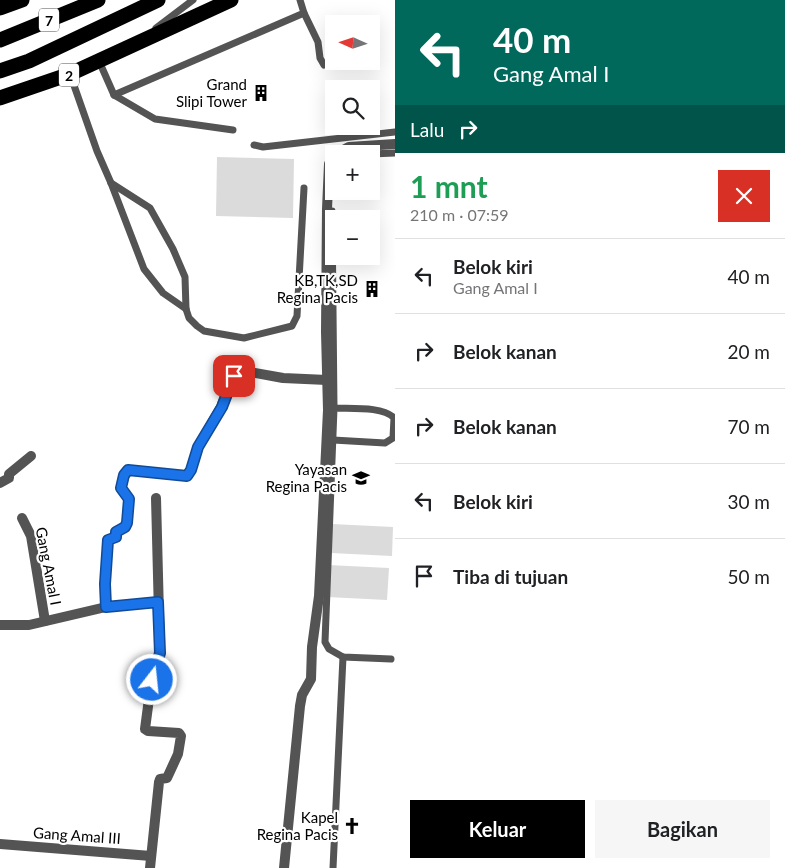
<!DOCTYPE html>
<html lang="id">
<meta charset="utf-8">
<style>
body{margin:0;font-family:Lato,sans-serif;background:#f6f6f6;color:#202124;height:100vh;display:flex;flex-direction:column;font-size:19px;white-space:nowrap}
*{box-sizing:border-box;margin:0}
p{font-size:16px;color:#757577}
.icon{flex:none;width:28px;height:28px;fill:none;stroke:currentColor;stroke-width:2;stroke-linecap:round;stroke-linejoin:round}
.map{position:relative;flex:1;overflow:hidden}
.sheet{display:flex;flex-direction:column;background:#fff;width:390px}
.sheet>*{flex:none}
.guide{background:#00695c;color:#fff;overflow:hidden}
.needle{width:32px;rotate:273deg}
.buttons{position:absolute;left:325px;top:15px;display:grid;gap:10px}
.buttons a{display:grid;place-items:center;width:55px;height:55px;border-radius:0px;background:#fff;box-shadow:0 5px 20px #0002;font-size:25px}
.pin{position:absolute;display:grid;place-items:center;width:42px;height:42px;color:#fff;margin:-21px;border-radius:10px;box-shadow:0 2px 8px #0006}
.me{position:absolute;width:55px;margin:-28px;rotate:16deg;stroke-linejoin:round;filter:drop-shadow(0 0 4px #0008)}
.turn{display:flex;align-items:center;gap:18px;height:105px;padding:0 15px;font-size:22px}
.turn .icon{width:65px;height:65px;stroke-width:2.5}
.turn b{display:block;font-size:35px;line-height:42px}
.then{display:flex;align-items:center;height:48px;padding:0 15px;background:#0003;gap:10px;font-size:19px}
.round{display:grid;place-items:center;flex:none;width:52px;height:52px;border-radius:0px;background:#f6f6f6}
.overview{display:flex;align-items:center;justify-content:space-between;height:85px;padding:0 15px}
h1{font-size:30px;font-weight:700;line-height:38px;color:#1e9e55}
.action{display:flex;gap:10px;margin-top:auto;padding:10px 15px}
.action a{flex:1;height:58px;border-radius:0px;background:#000;color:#fff;font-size:20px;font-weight:700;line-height:58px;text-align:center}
.action a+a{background:#f6f6f6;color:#202124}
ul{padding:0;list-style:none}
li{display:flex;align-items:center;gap:15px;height:75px;padding:0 15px;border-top:1px solid #e0e0e0}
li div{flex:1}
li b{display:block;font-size:19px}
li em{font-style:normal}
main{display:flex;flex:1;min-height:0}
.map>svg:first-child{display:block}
.green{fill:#dbdbdb}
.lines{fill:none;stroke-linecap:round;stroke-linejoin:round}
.lane{stroke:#545454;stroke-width:7}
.street{stroke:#545454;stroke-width:10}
.highway{stroke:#000;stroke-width:15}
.route-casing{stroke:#114b97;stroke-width:12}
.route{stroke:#1a73e8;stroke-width:9}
.labels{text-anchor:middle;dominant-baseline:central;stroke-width:4.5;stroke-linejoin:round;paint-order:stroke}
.shield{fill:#fff;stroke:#4c4c4c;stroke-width:1}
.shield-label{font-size:14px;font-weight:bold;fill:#000}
.poi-label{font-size:15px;fill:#000;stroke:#fff;text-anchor:end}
.street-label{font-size:15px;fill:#000;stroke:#fff}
</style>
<main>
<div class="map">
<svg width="395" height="868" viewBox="0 0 395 868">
<rect width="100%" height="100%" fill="#fff"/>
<g class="green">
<path d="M217 157 294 159 293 218 216 216Z"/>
<path d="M332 524 393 527 392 556 331 553Z"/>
<path d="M328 565 389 568 387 600 327 597Z"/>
</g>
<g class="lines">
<g class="lane">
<path d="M304 13 318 42 320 58 324 65"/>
<path d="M156 28 193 0"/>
<path d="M99 61 114 95 304 13 300 0"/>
<path d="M70 74 97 151 111 183 144 269 163 293 186 309"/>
<path d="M114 95 155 119 233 130"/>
<path d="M254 145 263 147 395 132"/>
<path d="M371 154 395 153"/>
<path d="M111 183 150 208 173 249 185 277 186 309 189 318 197 326 204 331 244 338 292 326 297 316 304 188"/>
<path d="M332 211 334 408 325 642 329 649 343 657 391 659"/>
<path d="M333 440 385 443 393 438 394 418C383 406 350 409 334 408"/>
<path d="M333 868 343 657"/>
</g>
<g class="street">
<path d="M336 154 349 147 395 144"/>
<path d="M0 483 9 478V474L31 456"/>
<path d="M22 518 31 536 45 621"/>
<path d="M106 607 105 584 108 540 116 537 117 532 125 527 127 523 129 499 121 487 126 472 130 470 187 476 191 470 198 447 221 407 229 385 239 370 283 378 327 380"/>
<path d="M0 625H29L106 607 158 602"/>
<path d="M0 844 151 856"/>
<path d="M150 868 159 782 160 779 167 778 178 754 181 736 179 733 148 731 145 729 154 661 158 659 160 653 156 498"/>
<path d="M284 868 300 706 302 695 311 679 312 647 319 596 328 410 326 332 327 209 329 164 334 156"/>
</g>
<g class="highway">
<path d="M0 8 22 0"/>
<path d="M0 40 98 0"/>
<path d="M0 71 29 61 158 0"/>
<path d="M0 98 70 74 231 0"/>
</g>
</g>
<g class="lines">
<g class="route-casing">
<path id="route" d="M152 680 154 662 158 659 160 653 158 602 106 607 105 584 108 540 116 537V532L125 527 127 523 129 499 121 488 124 475 128 470 187 476 191 470 198 447 222 407 234 376"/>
</g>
<use href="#route" class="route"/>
</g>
<defs>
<g id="building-bare" transform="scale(1.35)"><path d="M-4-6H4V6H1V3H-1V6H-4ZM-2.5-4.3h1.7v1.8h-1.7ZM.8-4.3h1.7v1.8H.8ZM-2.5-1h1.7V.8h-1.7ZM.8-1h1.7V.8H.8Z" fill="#000" stroke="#fff" stroke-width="2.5" paint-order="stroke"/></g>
<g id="school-bare" transform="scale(1.35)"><path d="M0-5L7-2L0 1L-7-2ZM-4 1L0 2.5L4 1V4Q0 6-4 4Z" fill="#000" stroke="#fff" stroke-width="2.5" paint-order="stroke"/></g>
<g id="church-bare" transform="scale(1.35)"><path d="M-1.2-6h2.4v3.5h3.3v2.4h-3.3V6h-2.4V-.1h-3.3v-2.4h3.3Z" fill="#000" stroke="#fff" stroke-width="2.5" paint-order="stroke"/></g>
</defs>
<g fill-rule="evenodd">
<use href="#building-bare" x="261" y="93"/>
<use href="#building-bare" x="372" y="289"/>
<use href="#school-bare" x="361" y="478"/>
<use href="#church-bare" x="352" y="826"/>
</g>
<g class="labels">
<g class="shield">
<rect x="39" y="8.5" width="20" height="23" rx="4"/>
<rect x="59" y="63.5" width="20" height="23" rx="4"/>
</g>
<g class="shield-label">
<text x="49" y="20">7</text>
<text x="69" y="75">2</text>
</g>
<g class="poi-label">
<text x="247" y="84">Grand<tspan x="247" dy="17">Slipi Tower</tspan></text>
<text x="358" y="280">KB,TK,SD<tspan x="358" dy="17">Regina Pacis</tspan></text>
<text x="347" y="469">Yayasan<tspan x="347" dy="17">Regina Pacis</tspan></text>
<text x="338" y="817">Kapel<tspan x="338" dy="17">Regina Pacis</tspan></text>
</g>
<g class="street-label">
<text transform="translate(49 566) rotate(79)">Gang Amal I</text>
<text transform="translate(77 835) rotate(4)">Gang Amal III</text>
</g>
</g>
</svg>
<div class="buttons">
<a><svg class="needle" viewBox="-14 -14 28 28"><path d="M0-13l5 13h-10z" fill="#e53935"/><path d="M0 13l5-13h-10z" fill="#757577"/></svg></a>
<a><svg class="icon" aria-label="search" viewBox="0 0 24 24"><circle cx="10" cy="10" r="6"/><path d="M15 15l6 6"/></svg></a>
<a>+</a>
<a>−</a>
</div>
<div class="pin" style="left:234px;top:376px;background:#d93025"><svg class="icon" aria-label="arrive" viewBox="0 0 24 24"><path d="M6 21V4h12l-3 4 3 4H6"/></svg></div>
<svg class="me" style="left:152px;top:680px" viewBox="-20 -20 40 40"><circle r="17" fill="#1a73e8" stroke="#fff" stroke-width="3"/><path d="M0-11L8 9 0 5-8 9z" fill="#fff"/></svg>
</div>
<section class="sheet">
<div class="guide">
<div class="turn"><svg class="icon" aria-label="left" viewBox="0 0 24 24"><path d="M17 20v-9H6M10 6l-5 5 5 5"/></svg><div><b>40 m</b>Gang Amal I</div></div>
<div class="then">Lalu<svg class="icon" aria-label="right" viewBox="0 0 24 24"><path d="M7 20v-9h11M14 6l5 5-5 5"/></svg></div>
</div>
<div class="overview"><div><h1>1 mnt</h1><p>210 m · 07:59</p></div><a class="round" style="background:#d93025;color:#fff"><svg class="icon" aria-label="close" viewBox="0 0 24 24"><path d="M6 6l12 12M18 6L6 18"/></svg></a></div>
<ul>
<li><svg class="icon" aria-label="left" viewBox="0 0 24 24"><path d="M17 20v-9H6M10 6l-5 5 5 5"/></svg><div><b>Belok kiri</b><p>Gang Amal I</p></div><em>40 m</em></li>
<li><svg class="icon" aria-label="right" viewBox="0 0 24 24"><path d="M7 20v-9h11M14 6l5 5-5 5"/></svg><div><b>Belok kanan</b></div><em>20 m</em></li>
<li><svg class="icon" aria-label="right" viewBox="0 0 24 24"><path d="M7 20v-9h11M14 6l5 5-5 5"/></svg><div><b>Belok kanan</b></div><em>70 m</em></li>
<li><svg class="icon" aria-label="left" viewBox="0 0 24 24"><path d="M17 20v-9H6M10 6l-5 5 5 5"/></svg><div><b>Belok kiri</b></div><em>30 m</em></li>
<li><svg class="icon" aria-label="arrive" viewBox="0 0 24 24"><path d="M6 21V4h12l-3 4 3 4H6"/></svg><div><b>Tiba di tujuan</b></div><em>50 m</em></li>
</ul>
<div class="action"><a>Keluar</a><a>Bagikan</a></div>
</section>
</main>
